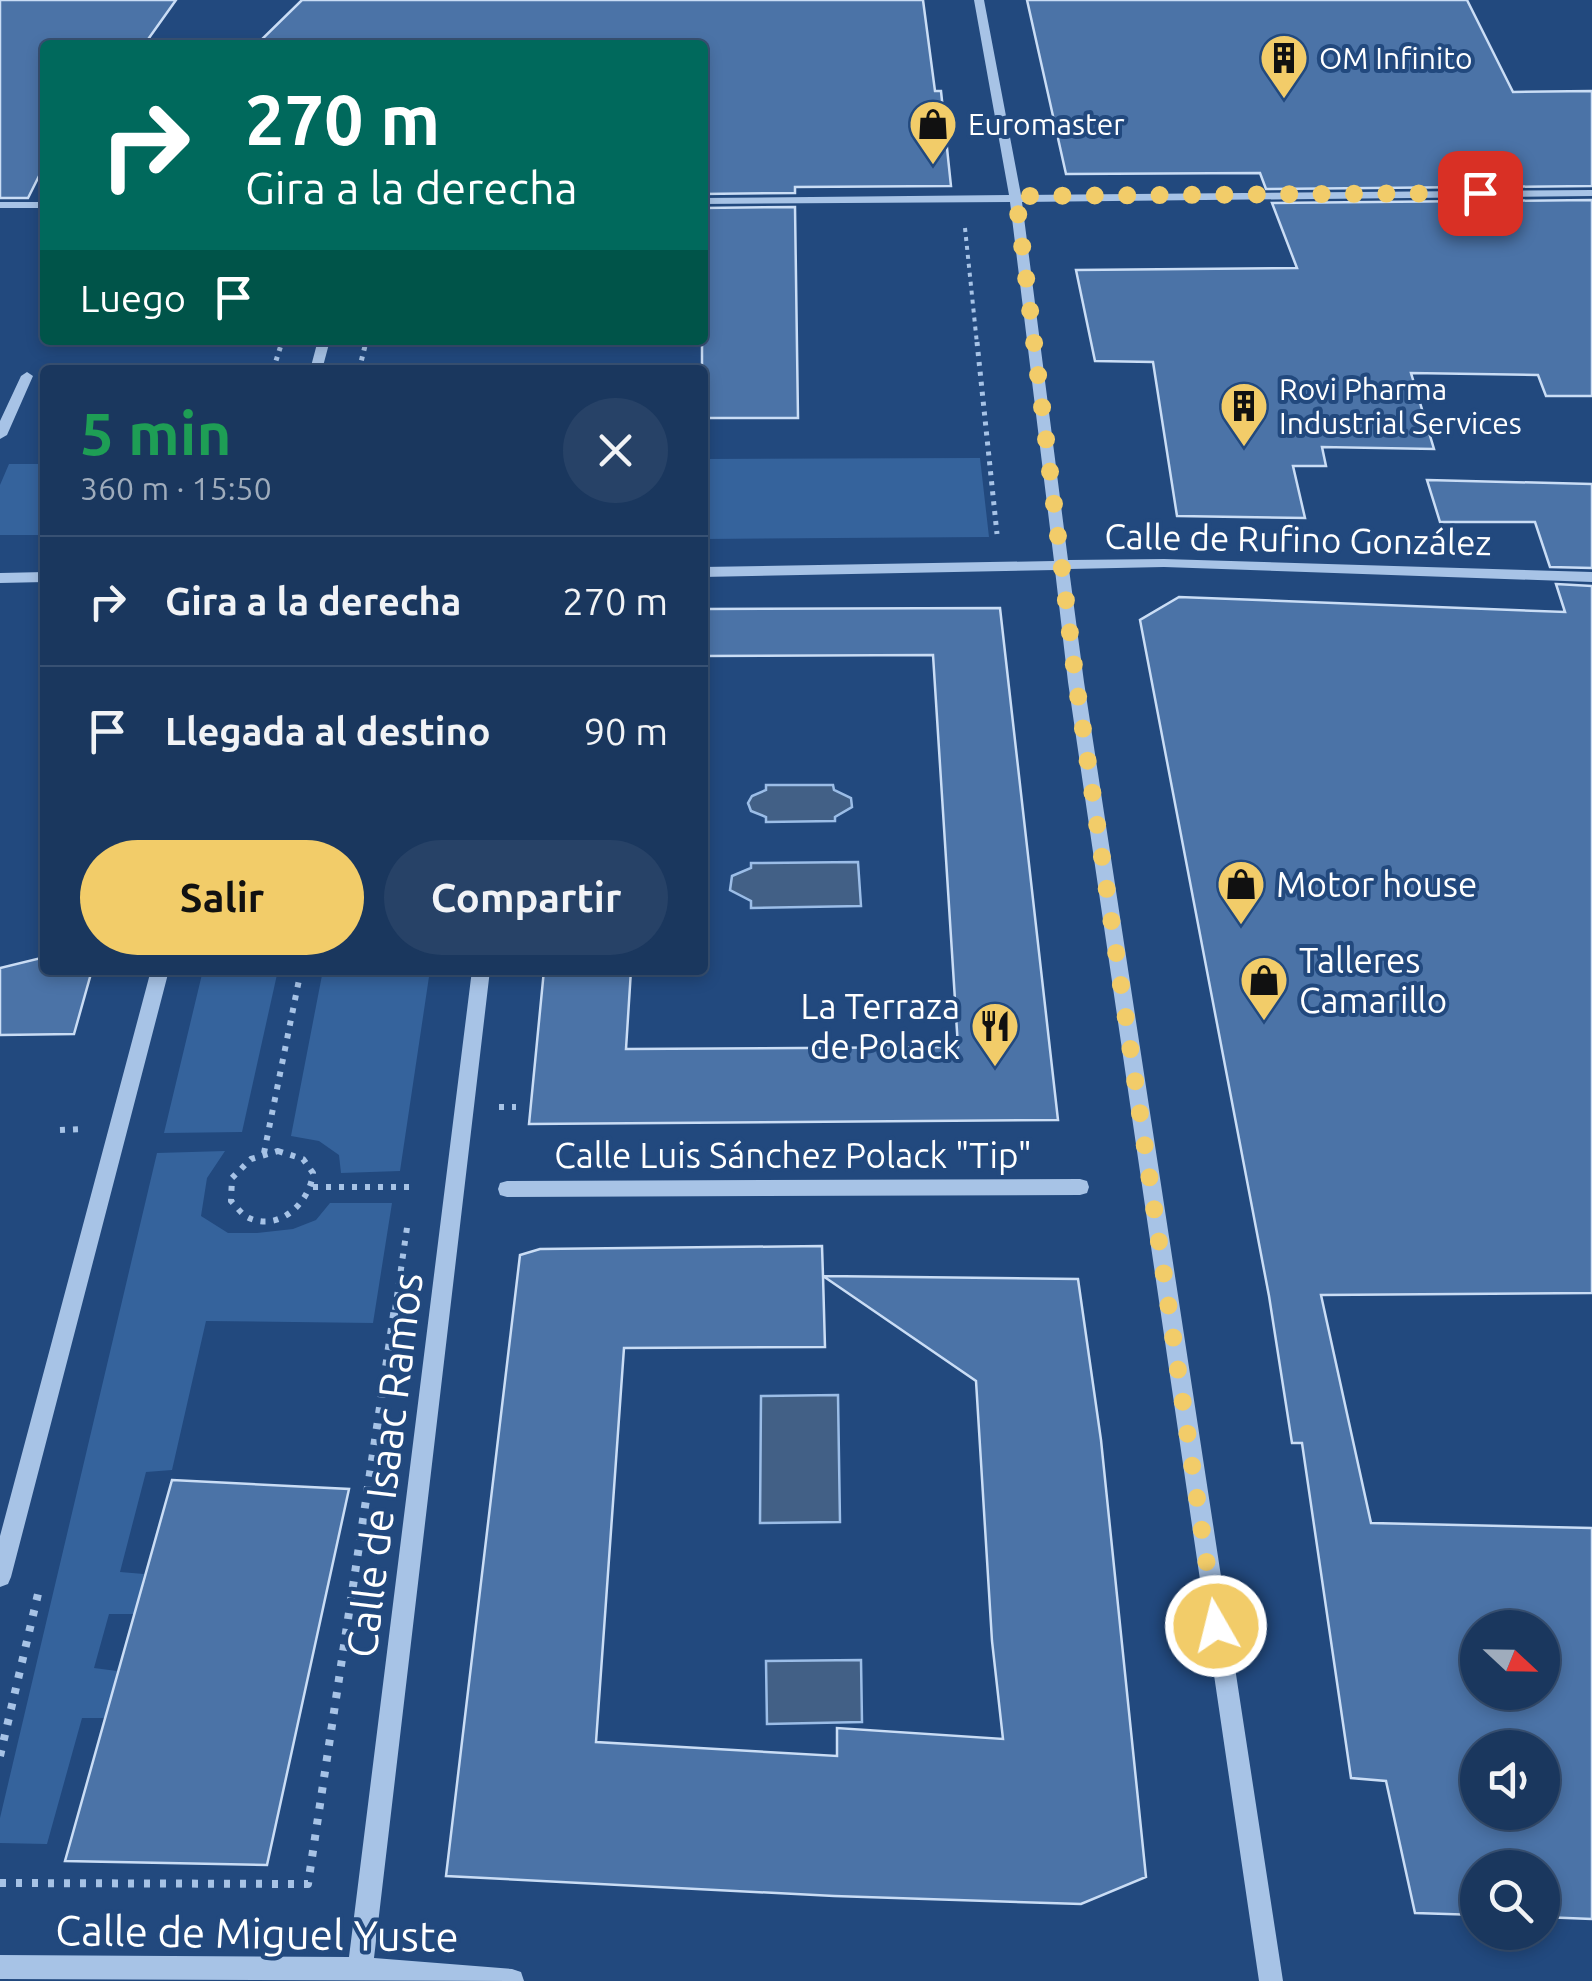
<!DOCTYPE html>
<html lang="es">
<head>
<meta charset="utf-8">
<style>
  body { margin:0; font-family:Ubuntu,sans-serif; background:#274267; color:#f1f3f6; height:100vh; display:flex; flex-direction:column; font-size:38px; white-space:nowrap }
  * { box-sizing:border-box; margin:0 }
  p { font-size:32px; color:#9facbc }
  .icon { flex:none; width:55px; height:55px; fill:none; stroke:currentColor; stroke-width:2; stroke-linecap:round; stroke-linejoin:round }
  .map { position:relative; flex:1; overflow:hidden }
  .details { position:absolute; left:40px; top:365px; width:668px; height:610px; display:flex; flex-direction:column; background:#1a375e; border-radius:10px; box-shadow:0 5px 15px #0003,0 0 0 2px #385173 }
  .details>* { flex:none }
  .banner { position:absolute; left:40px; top:40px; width:668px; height:305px; border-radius:10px; box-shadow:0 5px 15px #0003,0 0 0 2px #385173; background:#00695c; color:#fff; overflow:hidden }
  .needle { width:65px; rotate:112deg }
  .buttons { position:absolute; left:1460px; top:1610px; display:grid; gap:20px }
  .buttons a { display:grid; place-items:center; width:100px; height:100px; border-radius:50%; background:#1a375e; box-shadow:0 5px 15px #0003,0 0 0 2px #385173; font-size:50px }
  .pin { position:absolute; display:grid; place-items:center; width:85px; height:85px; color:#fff; margin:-42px; border-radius:20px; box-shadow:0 5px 15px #0006 }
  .me { position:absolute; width:110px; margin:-55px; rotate:352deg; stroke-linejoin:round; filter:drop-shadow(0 0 8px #0008) }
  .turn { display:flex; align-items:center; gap:35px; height:210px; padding:0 40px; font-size:45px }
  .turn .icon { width:130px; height:130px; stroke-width:2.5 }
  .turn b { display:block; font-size:70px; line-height:85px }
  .then { display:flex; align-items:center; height:95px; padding:0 40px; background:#0003; gap:20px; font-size:38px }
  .round { display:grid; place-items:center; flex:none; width:105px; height:105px; border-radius:52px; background:#274267 }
  .headline { display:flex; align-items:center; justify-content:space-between; height:170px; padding:0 40px }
  h1 { font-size:60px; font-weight:700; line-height:75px; color:#1e9e55 }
  .primary-button { display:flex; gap:20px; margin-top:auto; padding:20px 40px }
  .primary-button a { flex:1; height:115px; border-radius:60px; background:#f2cc69; color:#111; font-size:40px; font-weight:700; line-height:115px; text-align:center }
  .primary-button a+a { background:#274267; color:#f1f3f6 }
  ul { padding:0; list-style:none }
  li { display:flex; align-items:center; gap:30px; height:130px; padding:0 40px; border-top:2px solid #385173 }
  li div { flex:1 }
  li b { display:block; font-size:38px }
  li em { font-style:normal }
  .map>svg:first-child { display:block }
  .green { fill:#35639c }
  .water { fill:#426086; stroke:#9bbde7; stroke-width:2.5 }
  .building { fill:#4b73a7; stroke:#caddf5; stroke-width:2.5; fill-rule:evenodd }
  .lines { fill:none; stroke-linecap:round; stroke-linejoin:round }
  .path-far3 { stroke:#a7c3e6; stroke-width:4; stroke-dasharray:4 5; stroke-linecap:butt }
  .path-far2 { stroke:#a7c3e6; stroke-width:5; stroke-dasharray:4 6; stroke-linecap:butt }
  .path-far1 { stroke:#a7c3e6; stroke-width:6; stroke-dasharray:5 8; stroke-linecap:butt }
  .path { stroke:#a7c3e6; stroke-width:8; stroke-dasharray:6 10; stroke-linecap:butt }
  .minor { fill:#a7c3e6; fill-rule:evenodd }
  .route { stroke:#f2cc69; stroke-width:18; stroke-dasharray:0 32.4 }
  .labels { text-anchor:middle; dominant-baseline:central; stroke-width:8; stroke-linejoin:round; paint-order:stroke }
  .far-poi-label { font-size:30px; fill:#fff; stroke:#22497e; text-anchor:start }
  .street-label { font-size:35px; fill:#fff; stroke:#22497e }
  .poi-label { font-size:35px; fill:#fff; stroke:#22497e; text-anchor:start }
  .near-street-label { font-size:42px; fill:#fff; stroke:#22497e }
</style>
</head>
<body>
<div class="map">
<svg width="1592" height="1981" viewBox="0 0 1592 1981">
  <rect width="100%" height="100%" fill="#22497e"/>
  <path class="green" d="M980 458 989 537 703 539V459Z
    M9 464H45V535H0V485Z
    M203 970H278L242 1132 164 1133Z
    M323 970H430L400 1171 341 1173 339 1155 319 1141 291 1136Z
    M225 1151 207 1178 201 1216 228 1233H257L293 1229 316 1220 330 1203H392L373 1323 206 1321 172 1470 146 1472 120 1572 144 1574 135 1614H109L94 1668 117 1671 106 1718H82L47 1844 0 1843V1818L157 1153Z"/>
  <path class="water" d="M766 785H833L834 790 851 798 852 807 835 817V821L766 822V817L751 811 748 803 752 796 766 790Z
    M858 862 861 906 751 908V901L730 890 732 876 751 868V863Z
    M838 1395 840 1522 760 1523 761 1396Z
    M861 1660 862 1722 767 1724 766 1661Z"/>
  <path class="building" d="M0 0H176L144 45H45V164L28 198H0Z
    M302 0H923L935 91H941L951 186 795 187V193L702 194V45H256Z
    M1027 0H1467L1513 92 1592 91V186L1266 189 1260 173 1066 174Z
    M1592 200V396H1546L1538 375 1411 373 1434 449 1322 447 1326 466H1293L1305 518 1177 516 1153 362 1095 361 1076 270 1297 268 1272 203Z
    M795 207 798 418H702V208Z
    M1427 480 1592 484V568L1550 567 1535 522H1440Z
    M1556 584 1592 586V1293L1321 1295 1371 1523 1592 1528V1919L1542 1917V1868H1478V1915L1415 1913 1386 1781 1351 1778 1302 1443H1292L1269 1296 1140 620 1179 597 1565 612ZM1478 1628H1542V1692H1478ZM1478 1748H1542V1812H1478Z
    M1000 608 1058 1120 529 1124 544 970H631L626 1049 958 1047 933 655 702 656V609Z
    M45 957V970H92L74 1034 0 1035V968Z
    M822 1246 823 1276 1078 1279 1101 1440 1146 1877 1081 1904 834 1896 446 1876 520 1255 540 1249ZM823 1276 976 1381 992 1641 1003 1739 837 1728V1756L596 1742 624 1348 825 1347Z
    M172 1480 349 1489 267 1865 65 1861Z"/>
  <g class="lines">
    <path class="path-far3" d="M965 228 977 344
      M281 344 282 340
      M365 344 366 340"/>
    <path class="path-far2" d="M977 342 997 534
      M273 370 282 342
      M359 370 366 342"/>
    <path class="path-far1" d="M499 1107H516
      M60 1130 82 1129
      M278 1151 303 1159 313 1173C310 1202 280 1232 249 1218 242 1215 236 1206 231 1201L232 1178 251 1159Z
      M264 1153 301 970
      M313 1187H413
      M395 1310 408 1221"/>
    <path class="path" d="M0 1756 38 1594
      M0 1883 308 1884 395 1308"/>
    <path class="minor" d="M974 0H984L1021 195 1592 190V196L1022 202 1068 560 1164 559 1592 572V582L1164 567 1069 569 1084 682 1283 1981H1259L1068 682 1055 570 702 577V567L1054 561 1010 202 702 204V198L1009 195Z
      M0 202H45V208H0Z
      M318 340H330L322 370H310Z
      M27 372 33 376 7 435 0 439V421L21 376Z
      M45 572V582L0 583V573Z
      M151 970H169L11 1577 8 1584 0 1587V1536Z
      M472 970H490L374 1958 512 1969 521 1972 524 1981 0 1979V1955L349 1957Z
      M1080 1179 1087 1181 1089 1187 1087 1193 1080 1195 507 1197 500 1195 498 1189 500 1183 507 1181Z"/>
  </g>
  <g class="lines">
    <path class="route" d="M1216 1626 1076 682 1016 196 1480 193"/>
  </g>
  <defs>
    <g id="building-pin" transform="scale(2.5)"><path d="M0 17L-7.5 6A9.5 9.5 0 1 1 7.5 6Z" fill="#f2cc69" stroke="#22497e"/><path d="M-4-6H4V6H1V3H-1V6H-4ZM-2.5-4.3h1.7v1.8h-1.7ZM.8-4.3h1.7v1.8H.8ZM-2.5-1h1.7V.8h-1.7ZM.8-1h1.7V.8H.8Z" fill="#111"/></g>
    <g id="shop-pin" transform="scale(2.5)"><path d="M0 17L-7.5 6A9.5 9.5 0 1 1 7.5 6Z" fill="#f2cc69" stroke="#22497e"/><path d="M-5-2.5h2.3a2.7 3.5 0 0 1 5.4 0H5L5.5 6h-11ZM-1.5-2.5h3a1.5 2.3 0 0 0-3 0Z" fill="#111"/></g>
    <g id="restaurant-pin" transform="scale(2.5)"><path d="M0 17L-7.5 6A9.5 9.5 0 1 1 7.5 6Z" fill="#f2cc69" stroke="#22497e"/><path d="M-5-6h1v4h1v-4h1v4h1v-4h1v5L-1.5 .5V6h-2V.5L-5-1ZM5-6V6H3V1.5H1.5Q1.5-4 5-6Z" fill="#111"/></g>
  </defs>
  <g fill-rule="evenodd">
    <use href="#building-pin" x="1284" y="58"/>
    <use href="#shop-pin" x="933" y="124"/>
    <use href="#building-pin" x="1244" y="406"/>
    <use href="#shop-pin" x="1241" y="884"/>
    <use href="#shop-pin" x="1264" y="980"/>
    <use href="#restaurant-pin" x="995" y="1026"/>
  </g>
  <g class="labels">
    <g class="far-poi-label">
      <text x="1319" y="58">OM Infinito</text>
      <text x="968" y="124">Euromaster</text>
      <text x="1279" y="389">Rovi Pharma<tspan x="1279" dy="34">Industrial Services</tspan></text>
    </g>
    <g class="street-label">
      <text transform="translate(1298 539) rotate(1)">Calle de Rufino González</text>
      <text x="793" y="1155">Calle Luis Sánchez Polack "Tip"</text>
    </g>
    <g class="poi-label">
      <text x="1276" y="884">Motor house</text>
      <text x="1299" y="960">Talleres<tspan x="1299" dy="40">Camarillo</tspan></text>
      <text x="960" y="1006" text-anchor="end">La Terraza<tspan x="960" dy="40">de Polack</tspan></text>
    </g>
    <g class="near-street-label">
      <text transform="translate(384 1465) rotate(-83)">Calle de Isaac Ramos</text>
      <text transform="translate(257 1933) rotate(1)">Calle de Miguel Yuste</text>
    </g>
  </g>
</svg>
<div class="buttons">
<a><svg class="needle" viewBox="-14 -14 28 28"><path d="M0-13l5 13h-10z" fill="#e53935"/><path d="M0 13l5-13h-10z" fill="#9facbc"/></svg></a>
<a><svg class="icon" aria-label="sound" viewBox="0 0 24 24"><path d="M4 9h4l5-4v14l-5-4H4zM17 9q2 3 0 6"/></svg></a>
<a><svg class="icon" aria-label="search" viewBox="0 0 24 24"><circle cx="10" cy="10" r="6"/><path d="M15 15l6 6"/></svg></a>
</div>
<div class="pin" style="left:1480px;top:193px;background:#d93025"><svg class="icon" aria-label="arrive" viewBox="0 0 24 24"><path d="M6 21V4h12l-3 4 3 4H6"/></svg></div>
<svg class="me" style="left:1216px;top:1626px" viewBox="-20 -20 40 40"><circle r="17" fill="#f2cc69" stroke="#fff" stroke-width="3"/><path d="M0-11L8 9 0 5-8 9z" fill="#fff"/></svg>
<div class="banner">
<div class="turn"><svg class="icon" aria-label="right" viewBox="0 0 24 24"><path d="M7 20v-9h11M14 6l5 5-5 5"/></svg><div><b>270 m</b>Gira a la derecha</div></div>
<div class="then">Luego<svg class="icon" aria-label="arrive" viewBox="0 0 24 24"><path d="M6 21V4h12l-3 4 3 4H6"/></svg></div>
</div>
<section class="details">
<div class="headline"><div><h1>5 min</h1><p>360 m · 15:50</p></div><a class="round"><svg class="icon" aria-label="close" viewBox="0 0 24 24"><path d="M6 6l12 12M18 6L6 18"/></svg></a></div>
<ul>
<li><svg class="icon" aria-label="right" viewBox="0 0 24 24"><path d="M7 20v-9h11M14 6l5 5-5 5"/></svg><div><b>Gira a la derecha</b></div><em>270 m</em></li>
<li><svg class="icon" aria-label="arrive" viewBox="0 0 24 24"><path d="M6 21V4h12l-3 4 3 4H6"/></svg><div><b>Llegada al destino</b></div><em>90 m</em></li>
</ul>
<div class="primary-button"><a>Salir</a><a>Compartir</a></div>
</section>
</div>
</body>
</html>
